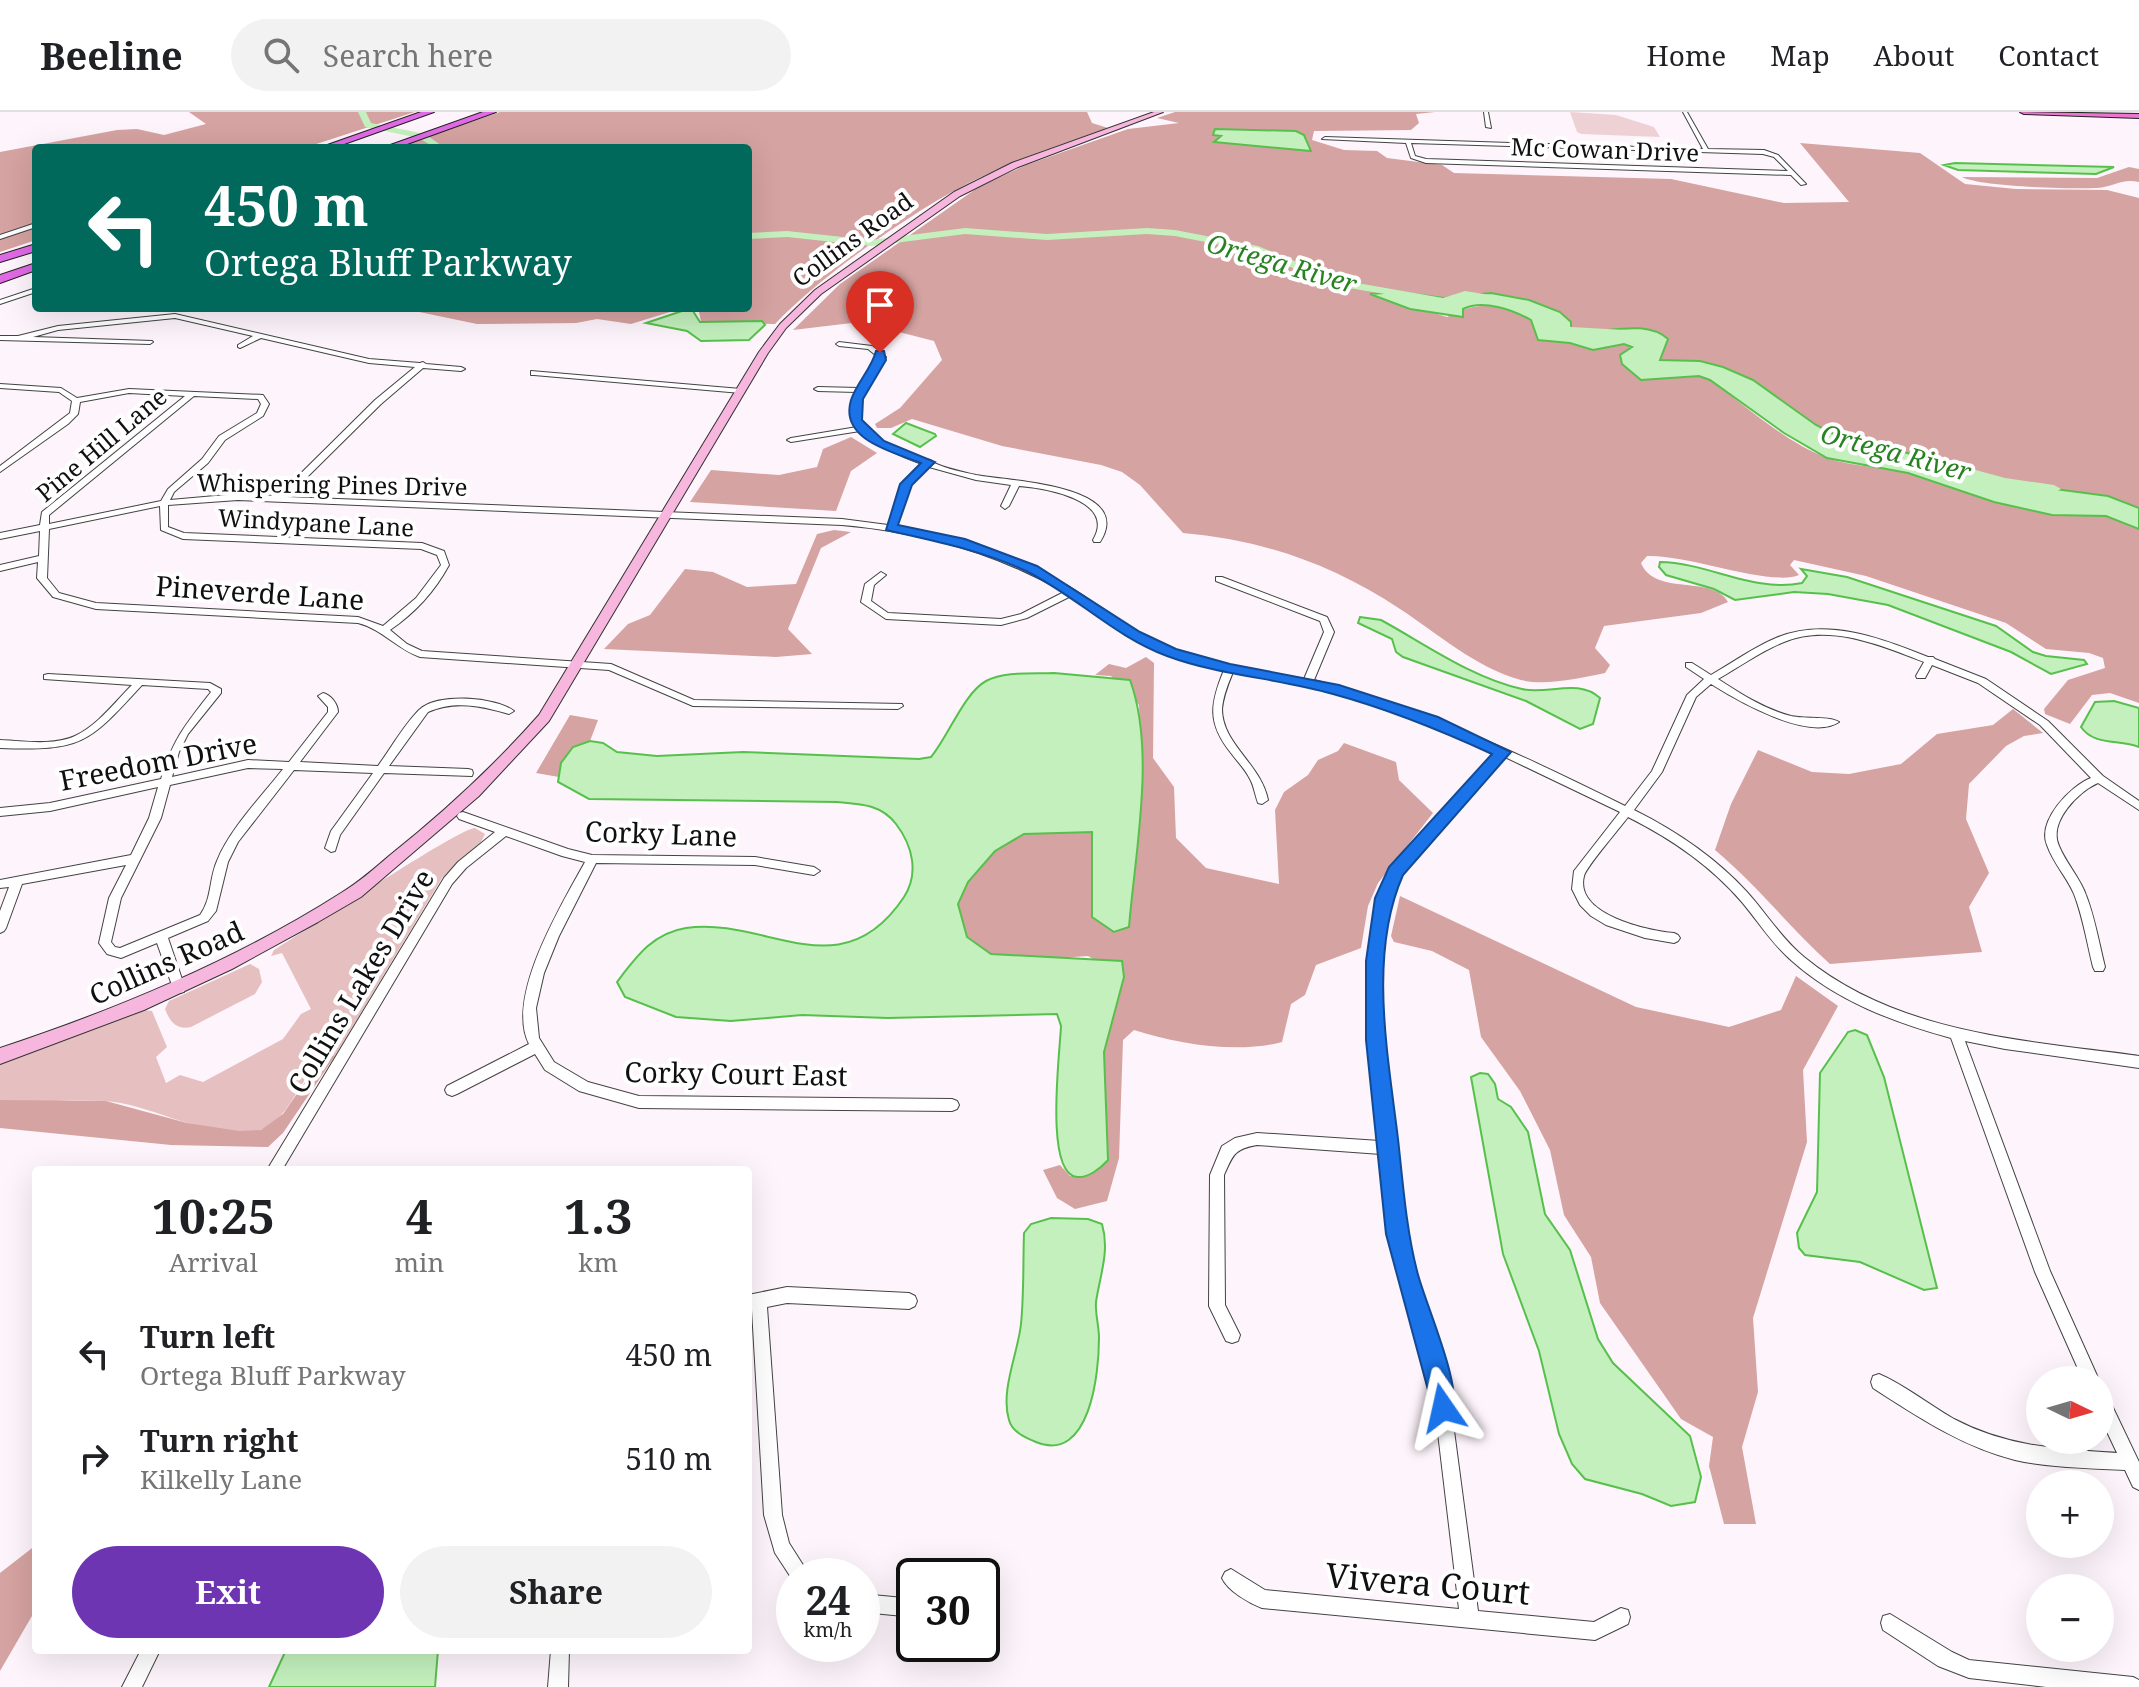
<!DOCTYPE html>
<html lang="en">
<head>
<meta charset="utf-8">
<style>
  body { margin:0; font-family:"Noto Serif",serif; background:#f2f2f2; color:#202124; height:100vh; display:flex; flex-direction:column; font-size:30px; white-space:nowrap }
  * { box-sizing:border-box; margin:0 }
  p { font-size:26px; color:#757577 }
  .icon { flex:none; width:44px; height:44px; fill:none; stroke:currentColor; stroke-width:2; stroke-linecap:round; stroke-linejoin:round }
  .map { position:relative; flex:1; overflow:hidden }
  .drawer { position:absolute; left:32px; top:1054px; width:720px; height:488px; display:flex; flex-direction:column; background:#fff; border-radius:8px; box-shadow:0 8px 32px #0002 }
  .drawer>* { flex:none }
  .banner { position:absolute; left:32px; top:32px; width:720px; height:168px; border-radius:8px; box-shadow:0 8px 32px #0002; background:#00695c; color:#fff; overflow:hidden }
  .needle { width:52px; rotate:95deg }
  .controls { position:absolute; left:2026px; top:1254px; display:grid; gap:16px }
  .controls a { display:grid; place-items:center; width:88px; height:88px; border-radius:50%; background:#fff; box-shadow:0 8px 32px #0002; font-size:40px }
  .speed { position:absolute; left:776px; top:1446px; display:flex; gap:16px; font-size:40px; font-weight:700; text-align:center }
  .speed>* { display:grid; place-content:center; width:104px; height:104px; border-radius:50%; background:#fff; box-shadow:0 8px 32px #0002; line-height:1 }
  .speed small { font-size:20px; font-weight:400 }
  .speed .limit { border:4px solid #111; border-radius:12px; background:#fff; color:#111 }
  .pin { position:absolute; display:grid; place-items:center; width:68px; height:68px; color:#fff; margin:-82px -34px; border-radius:50% 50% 50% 0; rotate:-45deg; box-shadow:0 0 8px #0007 }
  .pin .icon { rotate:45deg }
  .me { position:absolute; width:88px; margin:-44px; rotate:349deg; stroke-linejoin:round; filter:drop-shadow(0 0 6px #0008) }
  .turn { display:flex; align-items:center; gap:28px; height:168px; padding:0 40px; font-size:36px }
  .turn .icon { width:104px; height:104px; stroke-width:2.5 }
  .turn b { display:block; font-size:56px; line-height:68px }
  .eta { display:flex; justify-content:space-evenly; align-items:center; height:136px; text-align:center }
  .eta b { font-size:48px; font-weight:700; line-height:56px }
  .button { display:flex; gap:16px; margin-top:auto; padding:16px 40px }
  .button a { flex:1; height:92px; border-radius:48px; background:#6e35b2; color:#fff; font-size:32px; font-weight:700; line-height:92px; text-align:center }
  .button a+a { background:#f2f2f2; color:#202124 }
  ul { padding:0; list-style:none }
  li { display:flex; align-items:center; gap:24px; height:104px; padding:0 40px }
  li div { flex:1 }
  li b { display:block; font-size:30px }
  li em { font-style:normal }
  header { display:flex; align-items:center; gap:48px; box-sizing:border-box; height:112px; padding:0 40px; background:#fff; border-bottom:2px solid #e0e0e0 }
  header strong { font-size:38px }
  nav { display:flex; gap:44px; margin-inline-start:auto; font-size:28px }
  .search { width:560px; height:72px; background:#f2f2f2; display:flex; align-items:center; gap:20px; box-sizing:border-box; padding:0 28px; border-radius:44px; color:#757577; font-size:30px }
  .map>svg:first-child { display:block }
  .green { fill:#e6c0c0 }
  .forest { fill:#d5a3a1 }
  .pitch { fill:#eed1d5 }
  .water { fill:#c3f0bd; stroke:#57c04c; stroke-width:2 }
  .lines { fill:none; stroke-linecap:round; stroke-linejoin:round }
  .river { fill:#c3f0bd; fill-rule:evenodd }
  .street-casing { stroke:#434343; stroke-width:2 }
  .secondary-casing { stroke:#323232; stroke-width:2 }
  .primary-casing { stroke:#212121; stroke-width:2 }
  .highway-casing { stroke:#212121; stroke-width:2 }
  .street { fill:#fff; fill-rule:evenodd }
  .secondary { fill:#f7b6dd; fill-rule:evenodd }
  .primary { fill:#ea77cd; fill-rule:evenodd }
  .highway { fill:#e06ae5; fill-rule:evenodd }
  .route { fill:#1a73e8; stroke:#114b97; stroke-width:2 }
  .labels { text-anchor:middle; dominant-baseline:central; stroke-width:8; stroke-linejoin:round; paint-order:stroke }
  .far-street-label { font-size:24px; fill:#101010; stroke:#fff }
  .far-water-label { font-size:26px; font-style:italic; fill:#288222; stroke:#fff }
  .street-label { font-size:28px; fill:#101010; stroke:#fff }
  .near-street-label { font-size:34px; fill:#101010; stroke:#fff }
</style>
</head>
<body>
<header>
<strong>Beeline</strong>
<div class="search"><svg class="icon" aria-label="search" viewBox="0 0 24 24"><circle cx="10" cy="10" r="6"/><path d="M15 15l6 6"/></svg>Search here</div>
<nav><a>Home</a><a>Map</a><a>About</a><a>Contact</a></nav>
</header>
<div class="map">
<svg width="2139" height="1575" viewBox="0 0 2139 1575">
  <rect width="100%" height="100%" fill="#fef4fb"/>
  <path class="green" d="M475 716 485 722 481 730 442 766 335 944C306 942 293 1010 260 1018 207 1030 155 992 104 989 69 987 35 991 0 988V951L144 898 152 899 167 935 156 945 166 971 180 963 203 970 283 927 301 902 311 897 282 841 271 844 274 838C302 821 459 716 475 716Z
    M250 852 259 857 262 870 255 882 191 915C176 918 170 910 165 897L169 889Z"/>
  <path class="forest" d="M189 0H415L304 36 296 32 248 36H36V128L0 140V40L117 18 137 17 164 23 206 12Z
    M500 0H1087L1092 11 1108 16C1066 31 1023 45 983 64 922 92 820 164 775 212L711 211 701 209 698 196H748V36H396Z
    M1175 0H1435L1416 2 1419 11 1411 18 1314 19 1312 28 1344 38 1377 39 1387 46 1442 53 1454 61 1671 67 1784 91 1849 90 1800 31 1920 41 1965 72 2016 77 2107 78 2139 86V396L2108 384 1993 369 1898 338 1847 329 1816 313 1753 268 1723 255 1700 249 1660 248 1661 237 1571 219 1529 188 1491 181 1444 186 1398 180 1372 182 1447 205C1479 188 1500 191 1531 208L1538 228 1570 231 1593 238 1624 232 1633 235 1629 239 1641 268 1699 264 1710 268C1746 294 1785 330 1827 346 1853 355 1883 354 1910 362 1951 374 1990 389 2033 399 2066 406 2109 395 2139 417V591L2110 581 2092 583 2070 612 2045 602 2044 597 2068 568 2105 556 2103 546 2089 541 2046 537 2006 511 1866 464 1794 448 1790 453 1799 463C1771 475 1687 442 1647 444L1641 451C1655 485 1713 462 1728 490L1701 501 1604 514 1595 536 1610 553 1605 561C1581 566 1545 574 1521 568 1476 556 1437 521 1400 497 1332 452 1263 428 1183 421L1140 373 1122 360 1101 353 1002 334 912 307 891 316H877L875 312 900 296 942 248 934 229 860 210 793 218 840 172 980 74 1026 53 1128 17 1179 11 1157 6Z
    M2129 55 2139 57V70C2122 66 2113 75 2097 76 2072 77 1981 75 1962 65L2097 66Z
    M400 196H683L631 212 597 207 576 211 477 212Z
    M851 325 877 341 851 359 836 399 690 390 711 358 779 363 817 355 823 337Z
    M834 418 851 420 821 436 788 517 812 542 776 545 604 537 628 512 650 503 685 457 713 460 747 475 796 472 817 422Z
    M1146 545 1154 551 1153 646 1174 675 1176 726 1206 756 1279 772 1275 698 1284 680 1308 663 1318 648 1338 639 1344 631 1396 650 1399 668 1433 701 1378 771 1368 794 1361 836 1316 853 1305 883 1291 892 1282 930C1237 942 1178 932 1134 918L1123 928 1119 1046 1107 1089 1075 1097 1057 1086 1043 1058 1060 1053 1070 1064 1107 1048 1104 940 1124 865 1088 844 1044 847 991 842 967 825 958 792 968 770 995 739 1024 722 1093 720 1092 805 1129 815 1141 667 1139 593 1111 564 1095 563 1109 552 1126 556Z
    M2013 597 2043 621 2024 624 2006 634 1969 672 1966 707 1989 761 1969 795 1982 840 1830 852C1790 816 1757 773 1715 738L1731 692 1758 638 1812 660 1849 662 1901 652 1937 622 1993 613Z
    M570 603 598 608 590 629C571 636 562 645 559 665L536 661Z
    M1400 784 1636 895 1729 915 1781 898 1796 864 1838 894 1803 958 1807 1030 1753 1206 1758 1280 1742 1335 1756 1412H1724L1709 1354 1713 1325 1681 1307 1600 1191 1591 1145 1564 1103 1550 1038 1520 979 1481 925 1469 858 1432 839 1394 830 1391 824Z
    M328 943 335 944 283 1021 268 1035 171 1033 0 1016V988L106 989 187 1011 239 1019 261 1018 283 1002 319 950Z
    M36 1433V1497L0 1559V1461Z"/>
  <path class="pitch" d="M1570 0 1616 3 1654 15 1660 25 1581 22 1577 20Z"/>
  <path class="water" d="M1215 17 1296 19 1304 23 1311 39 1214 30 1221 24 1213 23Z
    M1955 51 2114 55 2096 62 1958 58 1944 53Z
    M1398 180 1444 186 1491 181 1529 188 1560 200 1571 210V219C1601 224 1643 205 1668 227L1660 248 1700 249 1723 255 1753 268 1816 313 1847 329 1898 338 1993 369 2108 384 2139 396V417L2106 404 2052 403 1994 390 1908 361 1827 346 1784 321 1710 268 1699 264 1641 268 1622 252 1620 243 1632 235 1624 232 1593 238 1570 231 1538 228 1531 208C1513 198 1483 187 1463 197V205L1410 197 1370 182Z
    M691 196 700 210 762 209 765 213 749 228 701 229 687 219 646 211Z
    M906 311 935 322 936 324 920 335 893 322Z
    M1660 450C1709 451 1754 481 1802 471L1807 464 1801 457 1847 465 1996 514 2033 540 2046 544 2084 548 2087 552 2051 562 2011 540 1888 493 1828 482 1794 480 1735 488 1714 477 1666 463 1659 455Z
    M1360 505 1381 508C1425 532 1472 566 1522 577 1548 583 1578 566 1600 586L1593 612 1580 617 1526 589 1403 545 1396 540 1392 527 1358 511Z
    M1054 561 1130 568C1156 639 1135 740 1129 815L1114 820 1092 805V720L1024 722 995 739 968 770 958 792 967 825 991 842 1122 849 1124 865 1104 940 1108 1048C1100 1057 1088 1066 1077 1065 1044 1062 1060 940 1061 914L1057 902 888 906 802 903 731 909 676 905 625 885 617 870C636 845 653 821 686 816 765 804 841 880 904 785 919 762 913 734 896 712 881 692 860 692 837 690L589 687 558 670 561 651 573 635 590 629 603 631 617 640 657 644 743 640 919 647 931 645C948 625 964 581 986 569 1005 559 1033 562 1054 561Z
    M2114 589 2139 596V635C2119 627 2094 634 2081 615L2095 590Z
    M1855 918 1867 923 1884 965 1937 1176 1924 1178 1860 1150 1805 1143 1799 1136 1797 1121 1817 1080 1820 961 1848 920Z
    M1480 961 1488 962 1495 972 1498 987 1511 995 1528 1020 1545 1102 1570 1138 1598 1227 1613 1251 1690 1324 1701 1365 1695 1390 1671 1394 1642 1382 1585 1367 1572 1352 1559 1322 1539 1239 1503 1142 1471 965Z
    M1051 1106 1088 1107 1102 1112C1110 1139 1100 1163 1096 1190 1095 1201 1099 1214 1099 1226 1099 1261 1090 1352 1036 1330 1026 1326 1012 1320 1009 1308 1000 1279 1018 1241 1021 1212 1024 1182 1023 1151 1024 1121L1031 1112Z
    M286 1538H438L435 1575H269Z"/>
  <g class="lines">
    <path class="river" d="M358 0H366L371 11 425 22 445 36H435L419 26 365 15Z
      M965 116 1047 122 1147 116 1175 118 1258 134 1340 168 1443 186 1465 179 1503 185 1498 188 1466 185 1444 192 1337 174 1251 139 1175 124 1147 122 1047 128 965 122 871 134 787 125 748 127V121L787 119 871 128Z
      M1548 205 1571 215 1625 218 1631 221 1625 224 1569 221 1544 210V206Z
      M1914 341 2005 366 2054 373 2061 377 2054 381 2004 374 1909 348 1907 345Z"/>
    <g class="street-casing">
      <path id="street" d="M1484 0H1488L1491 16 1486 15Z
        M1683 0H1687L1708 37 1764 38 1778 43 1806 72 1801 73 1791 63 1426 51 1411 46 1406 31 1322 27 1325 25 1703 37ZM1411 31 1763 42 1774 45 1788 59 1426 47 1415 44Z
        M36 111V115L0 127V123Z
        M36 176V180L0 192V188Z
        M175 202 369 247 420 251 423 250 426 252 461 255 465 257 461 259 423 256 381 292 287 385 842 407 888 413 902 372 922 352C899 344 879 335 860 319L791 330 787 328 791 326 857 315C850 302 850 294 857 280L818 279 814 277 818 275 859 276 878 245 868 237 839 234 836 232 839 230 872 234 886 245C878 262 853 286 859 305 864 323 906 344 924 348 926 348 928 347 930 348 932 348 933 350 934 351 947 357 963 360 976 363 1005 369 1137 372 1100 430H1094L1093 428C1117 388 1045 376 1019 374L1009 394 1005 397 1001 394 1011 373 976 368 929 355 910 373 896 414C956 423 1015 444 1068 474 1100 493 1128 517 1162 533 1207 554 1257 557 1304 567L1324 520 1320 509 1216 469V465H1222L1327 505 1334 520 1314 568C1422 596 1525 644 1625 694L1652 659 1687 583 1704 567 1686 555V551H1692L1711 563C1732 551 1754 535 1776 526 1826 505 1881 526 1928 545H1933L1935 547 1986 567 2048 609 2103 664 2139 689V698L2098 671C2078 680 2048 710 2059 734 2066 751 2080 766 2086 783 2095 806 2099 831 2105 855L2103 859H2095L2093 855C2087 831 2083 805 2074 782 2067 765 2053 751 2047 733 2037 709 2070 674 2091 666L2040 613 1978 571 1932 553 1925 566H1917L1916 564 1924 550C1881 533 1829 511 1784 530 1761 539 1739 555 1718 567 1741 582 1764 597 1791 604 1804 607 1831 604 1839 610 1809 630 1738 589 1711 572L1696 585 1662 660 1634 698C1676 719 1715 745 1747 780 1766 801 1781 826 1804 845 1898 922 2023 928 2139 944V956L2005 937 1965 929 2050 1159 2099 1268H2083L2035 1160 1951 926C1893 910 1837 889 1792 849 1772 832 1758 809 1741 789 1710 753 1670 726 1628 705 1620 716 1586 755 1584 764 1574 803 1649 819 1674 821L1678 823 1680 826 1678 829 1674 831 1645 826 1606 813 1591 804 1580 793 1572 777 1574 759 1620 700 1505 645 1400 761 1390 786 1381 849 1383 928 1405 1122 1414 1162 1442 1248 1451 1296 1478 1499 1594 1510 1621 1496 1628 1498 1630 1505 1628 1512 1595 1528 1262 1496C1249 1491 1228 1479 1222 1466L1225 1460 1231 1457 1265 1478 1459 1497 1435 1296 1426 1248 1398 1162 1389 1122 1381 1042 1257 1033C1234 1037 1233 1043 1224 1063L1225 1193 1240 1223 1238 1229 1232 1231 1226 1229 1209 1194 1210 1063 1222 1034 1235 1026 1257 1021 1380 1029 1369 928V849L1378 786 1391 756 1496 641 1413 607 1332 579 1233 560C1228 572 1223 584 1222 597 1222 632 1261 652 1268 688L1262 692 1258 691C1255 683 1254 674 1250 667 1245 657 1237 649 1231 641 1207 611 1210 592 1224 558 1199 553 1174 546 1151 535 1122 521 1097 501 1071 484L1027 506 1001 513 886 507 861 490 865 472 881 460 886 463 874 473 871 489 888 501 1001 507 1021 502 1064 480C995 440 922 420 842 413L238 388 168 393V415L184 421 422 431 444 439 449 453C435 479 415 501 390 518L407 532 422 539 611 552 694 588 902 592 903 594 898 597 693 594 609 558 420 545C397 537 382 517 358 511L96 497 53 485 37 466 38 450 0 459V453L39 444 40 419 0 427V421L40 413 42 400 185 284 129 281 80 290 78 302 68 312 0 360V354L70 301 72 289 59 280 0 276V272L61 276 77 286 129 277 263 283 269 292 263 304 225 328 208 351 174 380 170 388 238 382 278 384 375 288 415 255 369 251 261 226 240 236 238 235V233L253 224 175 206 58 218 33 225 152 229 153 230 150 232 0 228V224H18L58 214ZM194 284 258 287 261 292 257 301 219 324 202 347 168 377 161 389 49 412V403ZM160 394 161 418 183 427 421 437 437 443 441 453 416 486 383 514 358 505 96 491 59 481 47 466 49 417Z
        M531 259 741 277 745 279 741 281 534 263H531Z
        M48 562 210 571 221 577V581L188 622 179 640 172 665 248 648 289 650 328 600V595L318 584 323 581C331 583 338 592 338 600L300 650 378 654C391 636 404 613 419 598 437 580 496 585 514 599L509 602C482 594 455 588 428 600L389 654 468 657 472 658 473 661 472 664 384 661 340 723 335 739 331 740 325 736 331 719 373 661 294 658 238 730 228 750 216 799 208 809 168 826 185 876 184 880 179 881 174 880 173 876 157 831 121 846 107 842 99 831 109 786 126 753 22 772 6 816 4 819 0 821V799L9 775 0 776V768L131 743 149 706 158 675 50 699 0 704V696L50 691 161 667C173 627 186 612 211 580L208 577 142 573C88 632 82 639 0 636V628C24 629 53 634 75 624 98 613 115 590 132 573L44 567V563ZM248 656 283 657C262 684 229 718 217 749 209 767 212 787 200 803L120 836 115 835 111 830 121 786 161 706 170 673Z
        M463 700 568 737 592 743 755 745 814 755 820 759 814 763 755 753 596 751 559 824 544 861 536 896 539 926 554 950 588 970 639 984 952 987 957 989 959 993 957 997 952 999 639 996 579 979 545 958 535 942 457 982 452 984 447 982 445 978 447 974 529 932C505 885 562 792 585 750L562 744 506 724 466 756 452 772 282 1058H267L444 766 458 750 495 720 459 707 457 704 459 701Z
        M787 1175 909 1181 915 1184 917 1189 915 1194 909 1197 787 1191 767 1195 782 1403 789 1431 810 1464H794V1470L775 1441 764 1403 752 1198 748 1199V1183Z
        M1879 1262C1905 1273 1929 1293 1954 1307 2007 1335 2058 1337 2117 1341L2100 1305V1279L2106 1281 2139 1350V1378L2133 1375 2125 1358C2089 1356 2051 1356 2015 1348 1963 1335 1918 1305 1873 1276L1871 1270 1873 1264Z
        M862 1482 914 1487V1505L862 1500Z
        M982 1494 993 1497 995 1504 993 1511 986 1513 982 1512Z
        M1890 1502 1952 1540 1969 1548 2133 1565 2139 1568V1575H2046L1969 1566 1938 1554 1883 1518 1881 1511 1883 1504Z
        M141 1538H160L142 1575H122Z
        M551 1538H569L568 1575H548Z"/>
    </g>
    <g class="secondary-casing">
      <path id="secondary" d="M1154 0H1163L1018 55 960 84 821 182 786 216 768 241 549 609 479 684 361 785 318 810 232 857 144 898 0 952V936C118 897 236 848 341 781 358 771 374 757 389 744 443 701 493 655 539 603L759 240 780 212 815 178 954 80 1012 51Z"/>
    </g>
    <g class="primary-casing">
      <path id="primary" d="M2020 0 2139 2V6L2024 2Z"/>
    </g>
    <g class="highway-casing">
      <path id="highway" d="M421 0H434L333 36H319Z
        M483 0H496L396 36H382Z
        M36 132V139L0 150V143Z
        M36 151V158L0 171V163Z"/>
    </g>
    <use href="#street" class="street"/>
    <use href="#secondary" class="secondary"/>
    <use href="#primary" class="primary"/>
    <use href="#highway" class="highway"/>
  </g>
  <path class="route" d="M876 239H884L886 248 863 287 862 308 884 329 935 350 912 373 898 413 965 427 1037 454 1140 520 1176 537 1230 552 1339 573 1438 605 1511 640 1403 763C1368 842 1388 943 1398 1027 1403 1071 1406 1116 1417 1159 1425 1192 1464 1276 1452 1304L1443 1308 1435 1304 1386 1122 1366 928V849L1375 786 1389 755 1492 642C1440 618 1388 597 1333 582 1278 566 1221 564 1167 544 1115 525 1075 483 1026 459 981 438 934 429 886 418L900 372 921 351C893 340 839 328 851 288 857 270 872 256 876 239Z"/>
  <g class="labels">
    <g class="far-street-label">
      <text transform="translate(1605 37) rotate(2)">Mc Cowan Drive</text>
      <text transform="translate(852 127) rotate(-36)">Collins Road</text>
      <text transform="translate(101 332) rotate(-40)">Pine Hill Lane</text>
      <text transform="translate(332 372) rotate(1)">Whispering Pines Drive</text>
      <text transform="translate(316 410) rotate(3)">Windypane Lane</text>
    </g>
    <g class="far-water-label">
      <text transform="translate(1282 151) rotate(16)">Ortega River</text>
      <text transform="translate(1896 340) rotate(15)">Ortega River</text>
    </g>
    <g class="street-label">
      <text transform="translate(260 480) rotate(4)">Pineverde Lane</text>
      <text transform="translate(158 649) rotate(-11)">Freedom Drive</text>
      <text transform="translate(661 721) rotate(2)">Corky Lane</text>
      <text transform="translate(166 850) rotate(-24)">Collins Road</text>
      <text transform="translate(360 869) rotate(-59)">Collins Lakes Drive</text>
      <text transform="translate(736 961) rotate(1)">Corky Court East</text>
    </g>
    <g class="near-street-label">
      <text transform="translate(1428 1471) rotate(5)">Vivera Court</text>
    </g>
  </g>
</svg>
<div class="controls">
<a><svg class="needle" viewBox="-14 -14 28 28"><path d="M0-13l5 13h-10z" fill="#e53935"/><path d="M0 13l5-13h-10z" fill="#757577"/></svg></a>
<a>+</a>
<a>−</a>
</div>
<div class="speed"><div>24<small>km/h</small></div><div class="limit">30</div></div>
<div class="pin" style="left:880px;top:241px;background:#d93025"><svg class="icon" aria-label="arrive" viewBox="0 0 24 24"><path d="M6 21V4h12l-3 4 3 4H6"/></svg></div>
<svg class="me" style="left:1443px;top:1296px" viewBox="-20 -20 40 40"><path d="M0-17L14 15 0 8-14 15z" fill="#1a73e8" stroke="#fff" stroke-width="4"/></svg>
<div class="banner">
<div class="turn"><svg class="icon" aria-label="left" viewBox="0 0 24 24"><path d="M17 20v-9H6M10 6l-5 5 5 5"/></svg><div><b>450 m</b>Ortega Bluff Parkway</div></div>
</div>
<section class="drawer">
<div class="eta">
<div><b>10:25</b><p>Arrival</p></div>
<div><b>4</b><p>min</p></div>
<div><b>1.3</b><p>km</p></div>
</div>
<ul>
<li><svg class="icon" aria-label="left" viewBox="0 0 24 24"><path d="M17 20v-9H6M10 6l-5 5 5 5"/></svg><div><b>Turn left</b><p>Ortega Bluff Parkway</p></div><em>450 m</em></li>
<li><svg class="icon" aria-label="right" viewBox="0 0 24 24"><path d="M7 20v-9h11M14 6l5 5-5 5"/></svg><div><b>Turn right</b><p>Kilkelly Lane</p></div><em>510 m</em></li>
</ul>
<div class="button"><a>Exit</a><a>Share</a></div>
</section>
</div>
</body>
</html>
